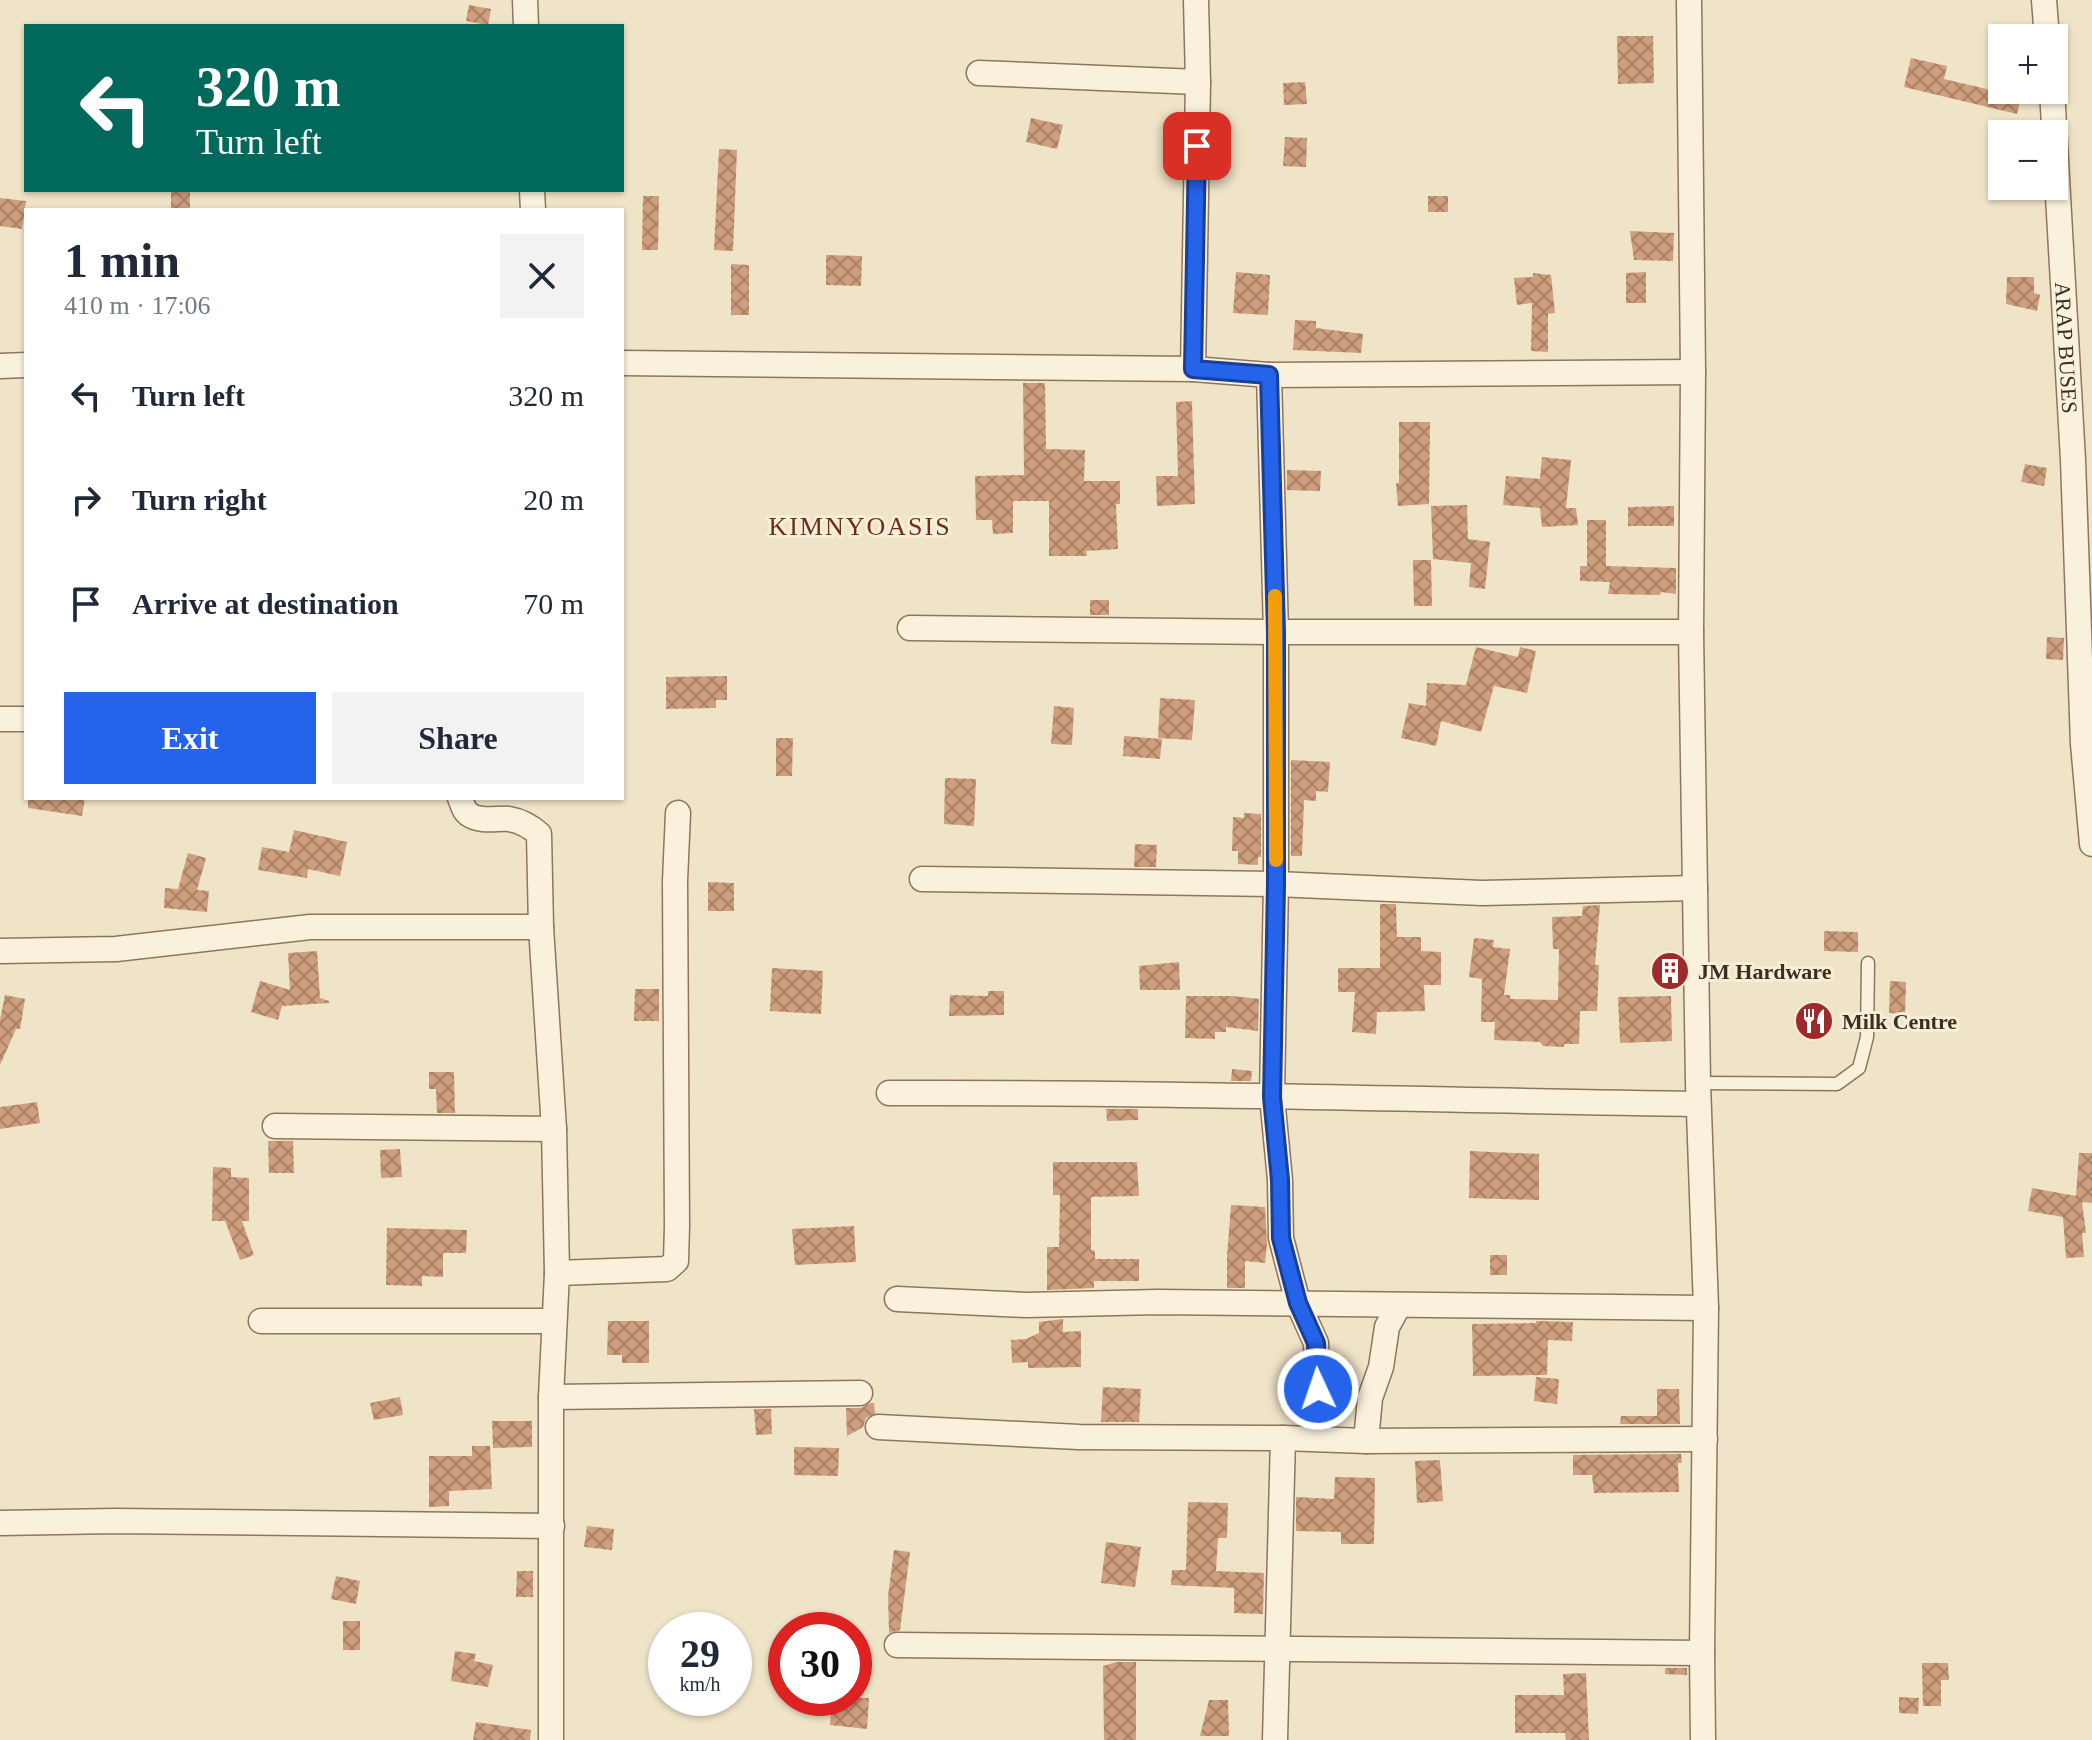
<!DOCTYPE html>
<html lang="en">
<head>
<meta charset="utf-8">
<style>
  body { margin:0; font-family:Georgia,serif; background:#f2f2f3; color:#1f2937; height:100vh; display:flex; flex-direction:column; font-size:30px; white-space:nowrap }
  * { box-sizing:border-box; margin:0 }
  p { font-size:26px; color:#747a83 }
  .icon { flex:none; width:44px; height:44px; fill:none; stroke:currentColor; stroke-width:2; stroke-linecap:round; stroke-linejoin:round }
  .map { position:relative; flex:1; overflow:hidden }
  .drawer { position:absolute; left:24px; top:208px; width:600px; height:592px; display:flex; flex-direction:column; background:#fff; border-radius:0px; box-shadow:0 2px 6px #0004 }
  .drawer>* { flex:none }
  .hud { position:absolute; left:24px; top:24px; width:600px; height:168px; border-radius:0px; box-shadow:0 2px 6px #0004; background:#00695c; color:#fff; overflow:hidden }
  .fabs { position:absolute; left:1988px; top:24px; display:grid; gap:16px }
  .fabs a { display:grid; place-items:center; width:80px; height:80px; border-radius:0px; background:#fff; box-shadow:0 2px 6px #0004; font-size:40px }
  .speed { position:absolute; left:648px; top:1612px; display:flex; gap:16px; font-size:40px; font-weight:700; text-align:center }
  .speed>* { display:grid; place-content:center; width:104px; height:104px; border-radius:50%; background:#fff; box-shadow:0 2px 6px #0004; line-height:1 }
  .speed small { font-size:20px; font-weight:400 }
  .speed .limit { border:12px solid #d22; background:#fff; color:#111 }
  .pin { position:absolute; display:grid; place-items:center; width:68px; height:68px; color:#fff; margin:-34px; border-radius:16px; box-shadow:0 4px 12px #0006 }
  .me { position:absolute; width:88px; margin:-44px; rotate:357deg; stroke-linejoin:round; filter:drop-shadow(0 0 6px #0008) }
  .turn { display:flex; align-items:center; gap:28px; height:168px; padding:0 40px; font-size:36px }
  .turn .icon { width:104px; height:104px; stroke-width:2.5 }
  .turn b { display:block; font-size:56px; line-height:68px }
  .round { display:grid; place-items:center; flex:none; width:84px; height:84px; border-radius:0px; background:#f2f2f3 }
  .head { display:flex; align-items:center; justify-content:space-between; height:136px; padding:0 40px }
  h1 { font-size:48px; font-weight:600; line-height:60px }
  .cta { display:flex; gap:16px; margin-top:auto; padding:16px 40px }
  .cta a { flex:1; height:92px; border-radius:0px; background:#2563eb; color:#fff; font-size:32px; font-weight:600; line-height:92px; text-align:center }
  .cta a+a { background:#f2f2f3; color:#1f2937 }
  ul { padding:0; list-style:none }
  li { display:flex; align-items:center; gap:24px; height:104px; padding:0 40px }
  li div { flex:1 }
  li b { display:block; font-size:30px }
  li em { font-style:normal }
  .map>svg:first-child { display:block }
  .building { fill:url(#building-cross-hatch) }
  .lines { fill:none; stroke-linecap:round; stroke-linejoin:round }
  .service-casing { stroke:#8d765c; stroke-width:15 }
  .minor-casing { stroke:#8d765c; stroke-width:27 }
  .service { stroke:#faf1dc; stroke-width:12 }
  .minor { stroke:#faf1dc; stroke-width:24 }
  .route-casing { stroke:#184099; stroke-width:20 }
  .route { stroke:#2563eb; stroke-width:14 }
  .slow { stroke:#f59e0b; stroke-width:14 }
  .labels { text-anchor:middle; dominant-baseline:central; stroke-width:6; stroke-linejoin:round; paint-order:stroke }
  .street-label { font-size:22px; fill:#3d2e20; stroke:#f7eed8 }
  .poi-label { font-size:22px; font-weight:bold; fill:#3d2e20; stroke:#f7eed8; text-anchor:start }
  .quarter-label { font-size:26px; letter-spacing:2px; fill:#6b2e1e; stroke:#f7eed8 }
</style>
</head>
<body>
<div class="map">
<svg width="2092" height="1740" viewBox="0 0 2092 1740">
  <defs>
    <pattern id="building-cross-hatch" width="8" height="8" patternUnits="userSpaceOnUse" patternTransform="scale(2)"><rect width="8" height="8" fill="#cf9f7d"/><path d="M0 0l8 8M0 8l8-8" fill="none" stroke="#a98266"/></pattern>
  </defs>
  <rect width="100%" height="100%" fill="#f0e4c8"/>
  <path class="building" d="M469 5 491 9 488 25 466 21Z
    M1617 36H1653L1654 83 1618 84Z
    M1911 58 1947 66 1944 79 2021 97 2017 114 1904 87Z
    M1305 82 1307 104 1284 105 1283 83Z
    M1031 118 1063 125 1057 149 1026 142Z
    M1285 137 1307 138 1306 167 1283 166Z
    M719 149 737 150 733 251 714 250Z
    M171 190H190V209H171Z
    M643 196H659L658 250H642Z
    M1428 196H1448V212H1428Z
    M0 198 26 201 22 229 0 226Z
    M1630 231 1674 233 1673 261 1634 260Z
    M826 255 862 256 861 286 826 285Z
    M731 264 749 265V315H731Z
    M1236 272 1270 275 1268 315 1233 313Z
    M1646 272V303H1626V273Z
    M1533 273 1551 275 1555 313 1548 314V352L1531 351 1532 303 1517 305 1514 278 1533 277Z
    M2007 277H2034V293L2040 295 2037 311 2006 304Z
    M1295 320 1316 321V328L1363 334 1361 353 1293 350Z
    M1023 383H1045L1046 449 1085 450 1084 481H1120V504H1116L1118 549 1086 551 1087 556H1049V501H1013V533L993 534 992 520H976L975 476 1024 475Z
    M1192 401 1195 504 1157 506 1156 476H1178L1176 402Z
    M1399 422H1430L1429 504 1398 506 1396 483H1399Z
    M1542 457 1571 460 1566 508H1576L1578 525 1542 527 1540 508 1503 505 1506 476 1540 479Z
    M2025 464 2047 468 2044 486 2021 482Z
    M1287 470 1321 471 1320 491 1287 490Z
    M1467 505 1468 539 1490 542 1485 589 1469 587 1471 563 1433 559 1431 506Z
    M1674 506V526H1628V507Z
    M1587 520H1606V566L1676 568V594L1661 592 1660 595 1608 594 1610 582 1580 581V566H1587Z
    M1413 560H1431L1432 606H1414Z
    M1090 600H1109V615H1090Z
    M2047 637 2064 638 2063 660 2046 659Z
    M1476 647 1518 657 1520 647 1536 651 1527 693 1494 686 1481 732 1441 721 1436 746 1401 738 1409 703 1426 706 1427 683 1466 685Z
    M727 676V700H716V708L666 709V677Z
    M1160 698 1195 700 1192 740 1158 738Z
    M1054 706 1074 708 1072 745 1051 744Z
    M1124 736 1162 739 1160 759 1123 756Z
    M776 738H793L792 776H776Z
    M1291 760 1330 762 1328 792 1316 791V801L1304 800 1302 856H1291Z
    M945 778 976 779 974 826 944 824Z
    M28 798H85L82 816 28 808Z
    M1244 813 1261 814V857H1258V865L1238 864V851H1232L1233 817 1244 818Z
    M294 830 347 842 340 876 308 869 307 878 258 870 262 847 289 852Z
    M1135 844 1157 845 1156 867H1134Z
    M188 853 206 858 197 890 209 891 207 912 164 908 165 888 178 889Z
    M708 882 734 883V911H708Z
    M1380 904H1396L1397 937H1421V951L1441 952V985H1424L1425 1011 1377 1012 1376 1034 1352 1032 1355 992H1338V968H1380Z
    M1600 905 1595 965H1599L1597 1011H1580L1579 1044H1564V1047L1543 1046 1540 1042 1494 1040 1495 1022H1481L1482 979 1469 977 1474 938 1494 940 1493 947 1510 949 1504 995H1510V999L1558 1000 1559 949H1553L1552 917 1582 916 1583 906Z
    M1824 931 1858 932V952L1824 951Z
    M317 951 320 998 329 1001V1003L282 1006 278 1020 251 1012 260 981 290 990 288 953Z
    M1179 962 1180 990H1140L1139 966Z
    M772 968 823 971 821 1014 770 1011Z
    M1890 981 1906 982 1905 1014 1889 1013Z
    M635 989H659V1021H634Z
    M988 991H1004V1015L949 1016 950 995 988 996Z
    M5 995 25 999 20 1029H16L0 1065V1020Z
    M1186 996H1233L1259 999 1258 1031 1226 1027V1032H1215V1039L1185 1038Z
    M1671 996 1672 1041 1620 1043 1618 997Z
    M1232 1069 1252 1071 1251 1081H1231Z
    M429 1072H454L455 1113H437L436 1089H429Z
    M37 1102 40 1123 0 1129V1107Z
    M1106 1109H1138V1120L1107 1121Z
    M268 1141H293L294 1173H269Z
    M400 1149 402 1177 381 1178 380 1150Z
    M1470 1151 1539 1154V1200L1469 1198Z
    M2079 1153H2092V1203L2082 1202 2086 1233H2082L2084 1257 2066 1258 2063 1217 2028 1211 2032 1188 2076 1196Z
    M1053 1162H1137L1139 1196 1091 1197V1250L1095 1251V1259H1139V1281H1094V1288L1047 1290V1247H1059L1060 1195H1053Z
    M213 1167 231 1168V1177L249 1178V1221H242L254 1255 240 1260 225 1221H212Z
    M1231 1205 1265 1207 1267 1243 1265 1263 1245 1261V1288H1227V1256Z
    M854 1226 856 1262 795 1265 792 1229Z
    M387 1228 467 1230 466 1253H443V1277L422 1276V1286L386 1285Z
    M1490 1255H1507V1275H1490Z
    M1063 1319V1332L1081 1331V1367L1028 1368V1362L1012 1363 1011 1340 1026 1339 1039 1333V1322Z
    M608 1321H649V1363H622V1355H607Z
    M1536 1321 1573 1322 1572 1341 1548 1340 1547 1375 1473 1376 1472 1324 1536 1323Z
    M1536 1377 1559 1379 1557 1404 1534 1401Z
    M1103 1387 1141 1389 1139 1422H1101Z
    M1657 1389H1679L1680 1424H1620L1621 1416H1657Z
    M400 1397 403 1415 374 1420 370 1403Z
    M871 1403H874L875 1413 866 1418 863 1427 847 1436 846 1408H861Z
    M754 1409H771L772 1434 756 1435Z
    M492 1421H532V1447L493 1448Z
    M472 1446H490L492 1489 449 1491V1506L429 1507V1456H472Z
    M794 1447 839 1448 838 1476 794 1475Z
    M1681 1454 1682 1463H1678L1679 1492 1594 1493 1592 1475H1573V1455Z
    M1440 1460 1443 1501 1417 1503 1415 1461Z
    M1335 1477 1375 1478 1374 1544H1341V1532L1296 1531V1497L1334 1499Z
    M1188 1502 1228 1503 1227 1538H1218L1216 1571 1264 1573 1263 1614 1234 1613V1588L1171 1585 1172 1570H1186Z
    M587 1526 614 1529 612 1550 584 1547Z
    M1106 1542 1141 1547 1135 1587 1101 1583Z
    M894 1550 910 1552 900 1630 889 1633 888 1596Z
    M517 1571H533V1597H516Z
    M336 1576 360 1581 356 1604 331 1599Z
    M343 1621H360V1650H343Z
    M455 1651 476 1654 474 1661 493 1665 488 1687 451 1681Z
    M1116 1662H1136V1740H1104L1103 1666Z
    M1922 1663H1948L1949 1680H1941V1706H1923Z
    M1665 1668H1687V1675L1665 1674Z
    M1586 1673 1589 1740H1566L1565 1733H1515V1695H1564L1563 1674Z
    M1899 1697 1919 1698 1918 1714 1899 1713Z
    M832 1698H869L867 1729 830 1725Z
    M1209 1700H1228L1229 1736H1200Z
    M476 1722 531 1730 530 1740H473Z"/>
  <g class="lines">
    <g class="service-casing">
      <path id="service" d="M1698 1083 1837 1084 1859 1068 1867 1037 1868 963"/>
    </g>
    <g class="minor-casing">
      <g id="minor">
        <path d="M525 0 526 26"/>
        <path d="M1689 0 1693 372 1691 632 1698 1083 1706 1308 1702 1653 1703 1740"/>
        <path d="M2044 0 2047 38"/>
        <path d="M979 73 1198 82"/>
        <path id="s1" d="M2052 90 2073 460 2083 744 2092 844"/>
        <path d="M532 190 533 210"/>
        <path d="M622 363 1193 369 1269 375 1693 372"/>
        <path d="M0 366 26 365"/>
        <path d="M1193 369 1198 82 1196 0"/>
        <path d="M1269 375 1276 632V884L1272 1097 1280 1180 1281 1238 1298 1303 1316 1343 1318 1389 1317 1439"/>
        <path d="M910 628 1276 632H1691"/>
        <path d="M0 719H26"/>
        <path d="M460 798C462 803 464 812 470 815 480 822 498 818 509 819 521 821 530 826 539 834L541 927 554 1129 557 1273 551 1397V1740"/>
        <path d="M922 879 1276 884 1482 893 1695 888"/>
        <path d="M0 951 116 949 310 927H541"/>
        <path d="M889 1093C1159 1092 1429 1100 1698 1104"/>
        <path d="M275 1126 554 1129"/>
        <path d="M557 1273 667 1269 676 1261 677 1226 675 881 678 813"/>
        <path d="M897 1299 1026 1305 1158 1302 1706 1308"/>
        <path d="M261 1321H554"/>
        <path d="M551 1397 860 1393"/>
        <path d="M878 1427 1079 1437 1283 1438 1366 1441 1705 1439"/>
        <path d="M1366 1441 1370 1398 1381 1367 1387 1327 1399 1305"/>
        <path d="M0 1523 115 1521 552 1526"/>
        <path d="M897 1645 1702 1653"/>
        <path d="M1275 1740 1283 1438"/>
      </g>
    </g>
    <use href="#service" class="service"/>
    <use href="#minor" class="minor"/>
  </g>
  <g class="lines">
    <g class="route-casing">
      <path id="route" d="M1197 146 1193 369 1269 375 1276 632V884L1272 1097 1280 1180 1281 1238 1298 1303 1316 1343 1318 1389"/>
    </g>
    <use href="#route" class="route"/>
    <path class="slow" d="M1275 596 1276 860"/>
  </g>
  <defs>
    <g id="building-disc" transform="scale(2)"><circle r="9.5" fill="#9e2a2b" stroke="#f7eed8"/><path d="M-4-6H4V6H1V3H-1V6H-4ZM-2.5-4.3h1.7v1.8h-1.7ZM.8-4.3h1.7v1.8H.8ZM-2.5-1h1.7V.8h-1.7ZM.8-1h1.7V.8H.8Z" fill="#fff"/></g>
    <g id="restaurant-disc" transform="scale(2)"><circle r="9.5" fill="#9e2a2b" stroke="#f7eed8"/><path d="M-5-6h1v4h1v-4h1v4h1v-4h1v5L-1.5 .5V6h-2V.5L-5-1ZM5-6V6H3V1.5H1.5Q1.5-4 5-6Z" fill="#fff"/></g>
  </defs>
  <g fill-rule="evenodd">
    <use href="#building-disc" x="1670" y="971"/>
    <use href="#restaurant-disc" x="1814" y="1021"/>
  </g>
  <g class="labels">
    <g class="street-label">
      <text stroke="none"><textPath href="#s1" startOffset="258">ARAP BUSES</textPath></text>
    </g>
    <g class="poi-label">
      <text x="1698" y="971">JM Hardware</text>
      <text x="1842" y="1021">Milk Centre</text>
    </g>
    <g class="quarter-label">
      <text x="860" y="526">KIMNYOASIS</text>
    </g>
  </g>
</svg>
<div class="fabs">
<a>+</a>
<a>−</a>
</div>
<div class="speed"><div>29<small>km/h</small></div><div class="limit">30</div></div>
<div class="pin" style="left:1197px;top:146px;background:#d93025"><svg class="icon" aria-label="arrive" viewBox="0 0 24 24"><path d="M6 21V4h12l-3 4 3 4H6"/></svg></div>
<svg class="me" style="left:1318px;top:1389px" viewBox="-20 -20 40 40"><circle r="17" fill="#2563eb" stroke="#fff" stroke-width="3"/><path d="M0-11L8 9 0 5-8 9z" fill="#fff"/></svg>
<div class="hud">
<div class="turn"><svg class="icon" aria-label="left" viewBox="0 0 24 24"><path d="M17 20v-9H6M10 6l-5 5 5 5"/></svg><div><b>320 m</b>Turn left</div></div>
</div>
<section class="drawer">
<div class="head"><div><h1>1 min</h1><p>410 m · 17:06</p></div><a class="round"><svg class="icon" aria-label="close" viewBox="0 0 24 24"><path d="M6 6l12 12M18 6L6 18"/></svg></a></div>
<ul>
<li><svg class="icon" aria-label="left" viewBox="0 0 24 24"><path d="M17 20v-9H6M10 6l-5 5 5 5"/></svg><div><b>Turn left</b></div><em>320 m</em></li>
<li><svg class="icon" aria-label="right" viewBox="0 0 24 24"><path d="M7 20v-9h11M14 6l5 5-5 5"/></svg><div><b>Turn right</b></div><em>20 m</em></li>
<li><svg class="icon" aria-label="arrive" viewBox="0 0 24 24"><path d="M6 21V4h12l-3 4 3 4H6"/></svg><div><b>Arrive at destination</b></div><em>70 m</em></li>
</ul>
<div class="cta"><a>Exit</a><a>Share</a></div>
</section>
</div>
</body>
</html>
